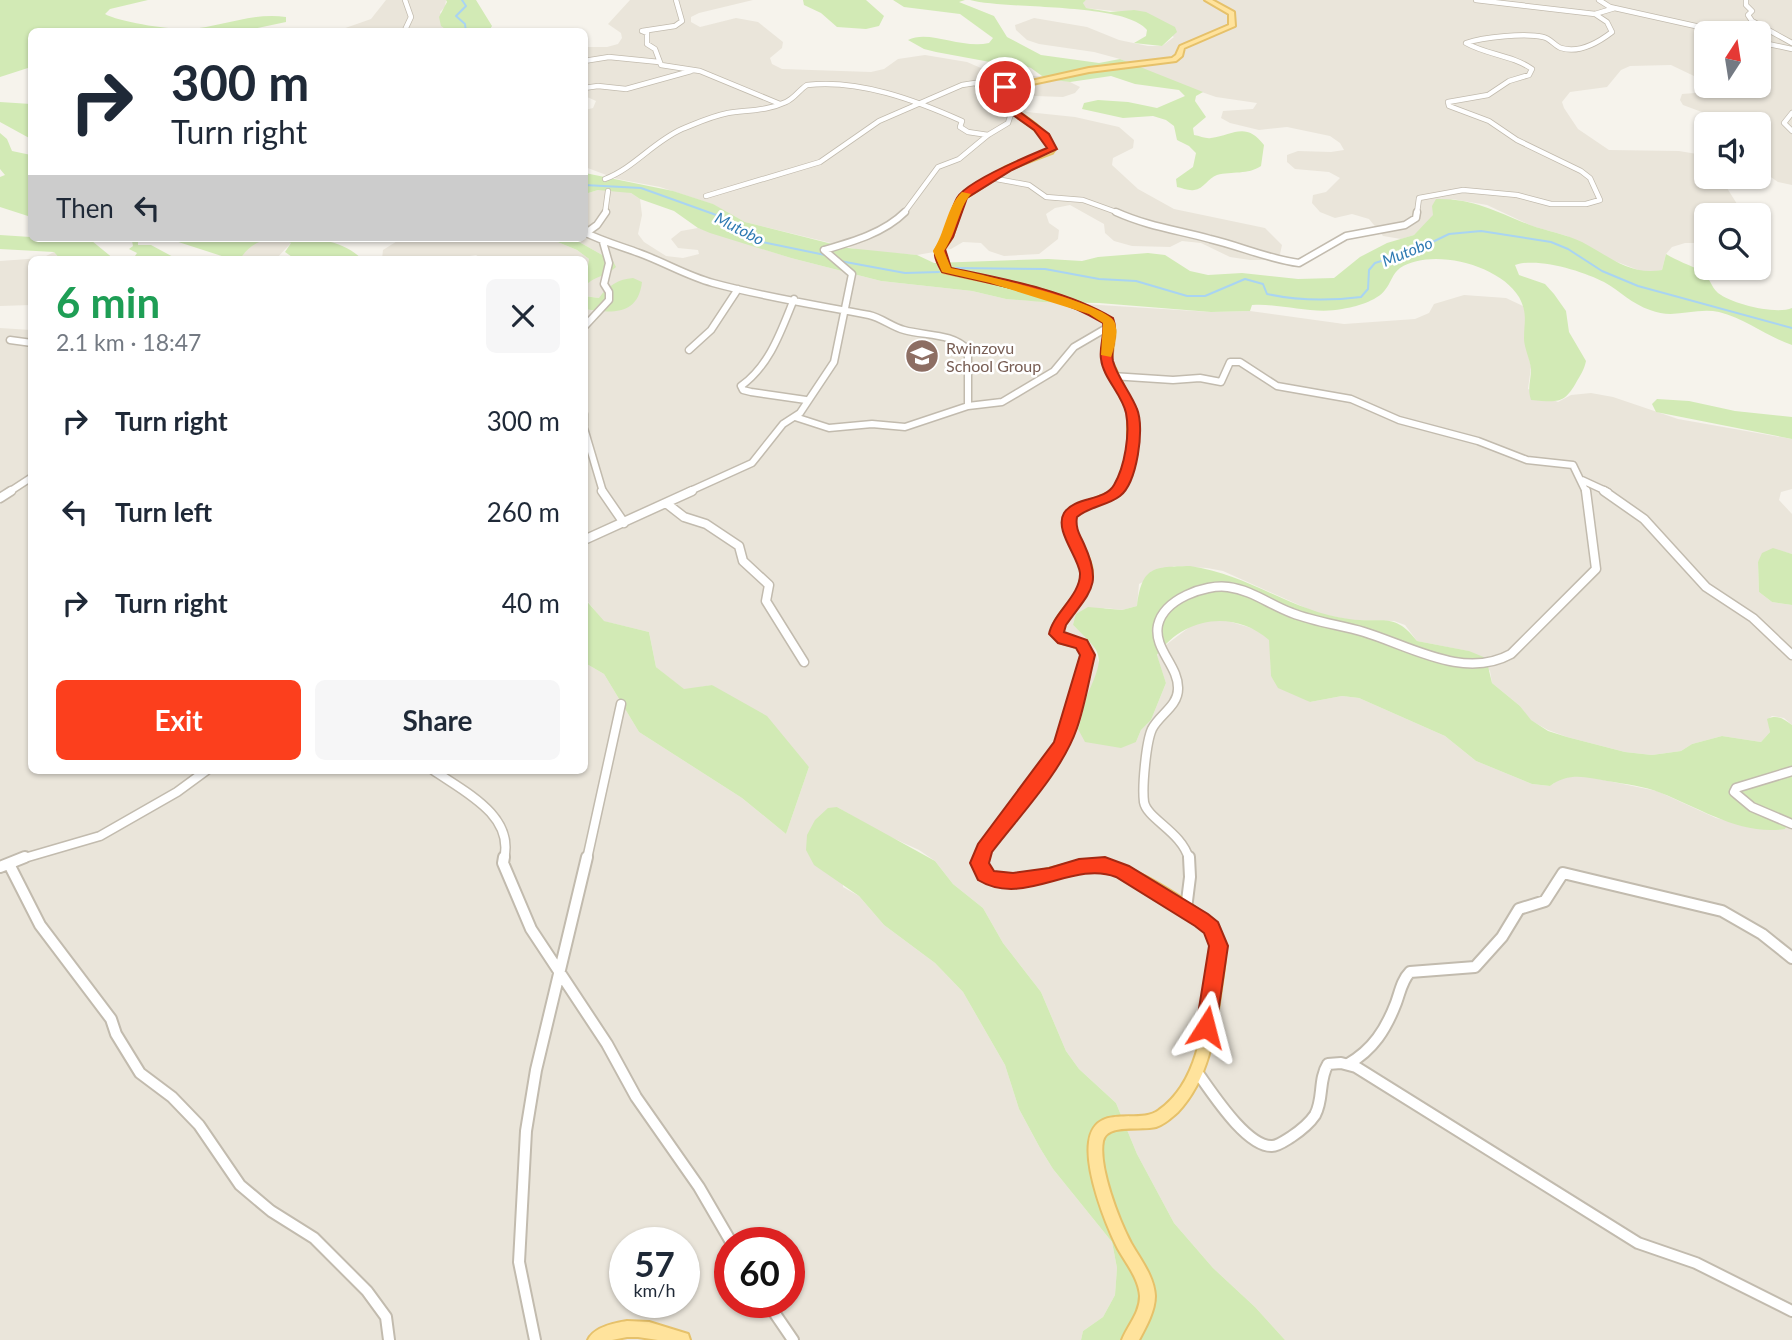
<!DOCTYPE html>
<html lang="en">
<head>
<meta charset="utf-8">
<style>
  body { margin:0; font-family:Lato,sans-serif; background:#f6f6f7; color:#1f2937; height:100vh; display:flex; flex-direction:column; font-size:26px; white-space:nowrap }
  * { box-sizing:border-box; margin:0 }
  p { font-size:23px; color:#747a83 }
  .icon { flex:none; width:38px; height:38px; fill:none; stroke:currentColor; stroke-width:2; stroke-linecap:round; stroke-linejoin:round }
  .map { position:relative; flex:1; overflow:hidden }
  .panel { position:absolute; left:28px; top:256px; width:560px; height:518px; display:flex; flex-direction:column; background:#fff; border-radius:10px; box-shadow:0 2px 5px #0004 }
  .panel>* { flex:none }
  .guide { position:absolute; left:28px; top:28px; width:560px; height:214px; border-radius:10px; box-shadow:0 2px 5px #0004; background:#fff; color:#1f2937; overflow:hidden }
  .needle { width:46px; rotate:12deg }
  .tools { position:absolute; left:1694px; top:21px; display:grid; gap:14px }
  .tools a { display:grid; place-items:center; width:77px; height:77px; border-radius:10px; background:#fff; box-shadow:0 2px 5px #0004; font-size:35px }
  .speed { position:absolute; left:609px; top:1227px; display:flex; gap:14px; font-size:35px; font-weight:700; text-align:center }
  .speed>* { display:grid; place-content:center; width:91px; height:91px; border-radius:50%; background:#fff; box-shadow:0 2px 5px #0004; line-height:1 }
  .speed small { font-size:18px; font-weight:400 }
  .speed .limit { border:10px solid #d22; background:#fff; color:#111 }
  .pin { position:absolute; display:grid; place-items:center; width:60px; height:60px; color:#fff; margin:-30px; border:4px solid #fff; border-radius:50%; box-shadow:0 2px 7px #0007 }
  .me { position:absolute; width:77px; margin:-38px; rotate:9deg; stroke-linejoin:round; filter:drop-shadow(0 0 5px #0008) }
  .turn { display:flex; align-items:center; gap:24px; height:147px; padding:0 28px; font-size:32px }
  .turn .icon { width:91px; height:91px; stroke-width:2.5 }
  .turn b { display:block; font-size:49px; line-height:60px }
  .then { display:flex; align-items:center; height:66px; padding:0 28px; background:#0003; gap:14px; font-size:26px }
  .round { display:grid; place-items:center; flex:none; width:74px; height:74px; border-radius:10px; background:#f6f6f7 }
  .overview { display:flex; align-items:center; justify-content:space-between; height:119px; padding:0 28px }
  h1 { font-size:42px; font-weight:700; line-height:52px; color:#1e9e55 }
  .cta { display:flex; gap:14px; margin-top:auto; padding:14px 28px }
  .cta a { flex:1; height:80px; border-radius:10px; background:#fc3f1d; color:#fff; font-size:28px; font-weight:700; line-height:80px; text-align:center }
  .cta a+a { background:#f6f6f7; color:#1f2937 }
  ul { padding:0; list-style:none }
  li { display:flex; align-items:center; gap:21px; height:91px; padding:0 28px }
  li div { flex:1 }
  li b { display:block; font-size:26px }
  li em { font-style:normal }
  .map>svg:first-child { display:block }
  .residential { fill:#eae5da; fill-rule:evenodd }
  .green { fill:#d2eab5 }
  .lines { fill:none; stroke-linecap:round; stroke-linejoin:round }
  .stream { stroke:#a9d4f2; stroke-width:2 }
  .minor-far3-casing { stroke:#c2bbae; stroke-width:6 }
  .minor-far2-casing { stroke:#c2bbae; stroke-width:9 }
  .minor-far1-casing { stroke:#c2bbae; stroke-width:11 }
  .minor-casing { stroke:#c2bbae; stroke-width:14 }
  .major-casing { stroke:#e6c16a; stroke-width:4 }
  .minor-far3 { stroke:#fff; stroke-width:4.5 }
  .minor-far2 { stroke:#fff; stroke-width:6 }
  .minor-far1 { stroke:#fff; stroke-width:8 }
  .minor { stroke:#fff; stroke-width:10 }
  .major { fill:#ffe39c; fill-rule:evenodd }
  .route { fill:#fc3f1d; stroke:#a42913; stroke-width:2 }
  .slow { fill:#f59e0b }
  .labels { text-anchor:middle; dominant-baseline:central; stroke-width:5; stroke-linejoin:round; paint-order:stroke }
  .far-water-label { font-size:16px; font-style:italic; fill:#2e7ab2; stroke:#fff }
  .far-education-label { font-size:16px; fill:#785e54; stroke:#fff; text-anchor:start }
</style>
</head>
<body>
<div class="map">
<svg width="1792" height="1340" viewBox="0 0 1792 1340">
  <rect width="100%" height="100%" fill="#f6f3ec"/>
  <path class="residential" d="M386 0H446L445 7 440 12 448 31 334 32 371 19Z
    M630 0H753L699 13 691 17V22L700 27 736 18 758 22 783 42 782 48 770 58 772 64 782 69 871 72 884 69 898 59 925 55 967 62 997 75 1042 76 1070 82 1080 87 1075 93 1063 97 1035 96 1021 99 1014 104 1027 112 1075 117 1119 127 1134 140 1133 148 1113 158 1112 165 1138 189 1174 209 1265 228 1282 245 1280 254 1269 260H1250L1230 257 1201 243 1182 241 1170 247 1132 246 1114 241 1105 233 1104 224 1070 205 1055 208 1046 214 1049 223 1059 230 1058 239 1039 254 1004 256 989 251 981 243 963 242 951 249 917 255 864 251 745 222 712 204 660 187 617 179 585 167V110L593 108 596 101 585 96V47H607L618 44 622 38 621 33 608 24Z
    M1086 0H1792V185L1778 182 1759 169V124H1734L1683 105 1680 100 1682 94 1695 93 1699 87 1694 76 1671 65 1630 66 1621 70 1607 87 1570 92 1562 102 1564 108 1578 129 1609 150 1679 151 1697 154 1706 159V177H1720L1744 215H1706V243H1685L1672 247 1666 254 1662 270 1646 273 1612 260 1567 236 1532 226 1487 205 1452 199 1414 235 1401 239 1383 236 1369 219 1352 214 1335 218 1320 212 1312 203 1313 195 1326 192 1340 178 1329 172 1295 169 1287 162V155L1298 151 1331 152 1344 150 1340 143 1330 136 1287 127 1259 130 1230 123 1221 118 1223 111 1253 109 1257 103 1216 97 1167 80 1120 59 1094 52 1039 44 1027 40 1016 30 1015 25 1034 18 1087 27 1119 40 1148 46H1162L1174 37 1134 10 1123 12 1085 8 1083 3ZM1706 33H1759V86H1706Z
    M616 189 631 193 640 199 642 215 638 234 644 242 666 256 683 258 699 254 698 250 678 248 671 239 681 231 698 228 791 258 881 281 972 291 1006 299 1211 312 1250 311 1344 324 1415 319 1429 313 1434 304 1464 295 1506 298 1523 306 1526 315 1528 326 1524 336 1531 367 1528 389 1558 402 1571 395 1591 393 1613 397 1678 419 1792 439V489L1781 492 1779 500 1792 514V554L1773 549 1758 562 1759 592 1772 602 1792 605V725L1784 718 1772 716 1768 719 1770 732 1761 742 1722 736 1692 744 1681 751 1652 755 1625 752 1567 737 1548 730 1530 720 1520 706 1492 683 1490 671 1468 651 1417 641 1405 625 1394 621 1351 620 1317 613 1223 571 1207 568 1174 566 1139 584 1137 606 1122 610 1105 608 1073 625 1093 644 1100 667 1085 703 1078 729 1136 742 1141 730 1151 720 1166 683 1157 656 1163 647 1195 623 1212 619 1228 621 1258 630 1270 640 1271 676 1310 702 1342 696 1359 698 1445 736 1476 761 1532 784 1550 786 1562 777 1579 775 1657 791 1716 818 1755 827 1785 829 1792 819V1340H1285L1255 1307 1213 1268 1174 1223 1137 1154 1116 1103 1079 1069 1066 1051 1041 992 1003 943 983 908 953 884 935 861 919 850 884 834 837 807 843 887 859 896 884 925 935 963 963 992 1005 1065 1019 1109 1040 1148 1053 1169 1112 1242 1117 1268 1115 1295 1103 1317 1083 1331 1081 1340H0V328L31 330 32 770H584L585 663 604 674 639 732 742 798 786 834 809 767 712 685 684 690 656 667 649 632 603 621 585 598V309L597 311 599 298 585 296V286L593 278 610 272 613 261 572 238H584L585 194 598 190ZM625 1242H684V1302H625ZM730 1242H789V1302H730Z
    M279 238 291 243 276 259H240L248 247 260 240Z
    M402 238H548L577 250 589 259 590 265 585 272 584 259H482L476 255 451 259H382L383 250Z
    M54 252 60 259H32L31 305 0 306V261L42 258Z"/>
  <path class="green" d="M0 0H148L110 9 105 14C119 22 170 30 189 29 222 27 252 12 286 17V22L244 31 32 32 31 67 0 77Z
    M446 0H476L492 26 489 31H448L441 26 439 17 447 2Z
    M803 0H866L884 16 879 26 866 29 837 27 821 13 804 5Z
    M893 0H965L959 2 994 16 1007 37 1041 55 1099 63 1120 59 1203 92 1196 96 1195 101 1206 117 1193 128 1194 135C1200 136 1206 139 1211 138 1233 135 1246 121 1264 145L1261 166C1248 175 1232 171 1217 175 1208 178 1204 189 1194 190 1189 191 1182 188 1177 187L1176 179 1193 167 1196 153 1189 146 1177 140 1174 126 1166 120 1153 116 1123 118 1082 109 1084 103 1098 100 1128 102 1157 108 1185 96 1179 90 1135 84 1111 76 1070 82 1055 80 1042 76 1031 68 1019 64 990 62 936 52 924 49 908 40C929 29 960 49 989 43L993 38 960 14 904 7Z
    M970 0H1086L1083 3 1086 8 1110 12 1134 10 1146 12 1175 27 1177 32 1162 46 1134 43 1146 36 1147 30C1124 2 1007 10 970 0Z
    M0 102 31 104V139L0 122Z
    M0 133 7 139 12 151 31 155V217L0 207V177L5 175 0 169Z
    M585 173 673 191 713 204 745 222 848 248 917 255 934 263 1048 259 1082 261 1098 257 1148 253 1165 255 1190 271 1208 275 1242 273 1298 279 1334 278 1360 257 1387 243 1414 235 1433 215 1432 206 1436 199C1473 198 1497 212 1530 225 1547 231 1565 234 1582 242 1609 256 1630 276 1662 270L1666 254C1677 261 1690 265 1701 271 1710 277 1711 287 1718 293 1732 304 1776 315 1792 308V345C1766 336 1746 319 1719 312 1695 307 1674 320 1650 310 1632 304 1620 291 1604 282 1583 271 1538 257 1515 265L1519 275 1545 284 1554 294 1566 311 1569 332 1586 361C1584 370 1581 374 1577 381 1564 405 1557 402 1531 400 1527 388 1531 381 1531 369 1530 359 1524 348 1524 338 1524 322 1528 314 1519 297 1500 265 1432 247 1400 268 1392 274 1391 283 1385 290 1377 301 1355 307 1342 309 1312 315 1282 303 1252 305L1250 311 1211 312 1099 303 1043 302 1006 299 972 291 881 281 791 258 710 233 698 228 674 211 640 199 631 193 598 190 585 194Z
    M0 235 92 241 114 259H60L54 252 0 249Z
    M115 238 138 239V245H151L177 259H133L137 253 129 249 133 246 132 241Z
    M166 238H279C260 240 251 243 240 259H231Z
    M279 238C309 238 339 237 362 259H295L285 252 291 243Z
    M548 238H572L613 261 616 267C607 276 594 276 585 286L589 259 577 250Z
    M633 278 642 282C638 317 609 313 585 309L584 296 599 298C607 286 619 279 633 278Z
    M1657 399 1689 401 1735 411 1792 417V439L1656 412 1652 404Z
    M1773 548 1792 554V605L1772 602 1759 592 1758 562 1762 553Z
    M1190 566C1248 574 1293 612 1349 619 1382 624 1394 611 1417 641L1469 651 1486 658 1492 683 1520 706 1531 720 1548 731 1567 737 1625 752 1652 755 1681 751 1692 744 1722 736 1761 742 1770 732 1767 719C1777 714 1784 719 1792 725V819L1785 829C1741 836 1700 808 1661 793 1644 786 1625 784 1607 781 1586 777 1569 772 1550 786L1532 784 1476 761 1445 736 1359 698 1342 696 1310 702 1278 688 1271 676 1269 640C1234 609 1183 617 1157 655L1166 683 1151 720 1141 730 1136 742 1121 748 1085 742 1078 729C1083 716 1083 703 1089 691 1106 653 1101 653 1073 625L1076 614 1088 607 1122 610 1137 606C1142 566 1153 567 1190 566Z
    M584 598 604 621 649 632 656 667 684 689 712 685 767 716 809 767 786 834 742 798 639 732 604 674 585 663Z
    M837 807 935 861 953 884 983 908 1003 943 1041 992 1066 1051 1079 1069 1116 1103 1137 1154 1174 1223 1213 1268 1255 1307 1285 1340H1081L1083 1331 1103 1317 1115 1295 1117 1268 1112 1242 1053 1169 1040 1148 1019 1109 1005 1065 963 992 935 963 884 925 859 896 814 865 806 850 807 835 815 820 828 808Z"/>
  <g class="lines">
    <path class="stream" d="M462 0 466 6 456 16 465 24 466 32
      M584 185 641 188 719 216 762 242 825 255
      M840 261 905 273 939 272
      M956 268 1045 269 1099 279 1136 281 1187 296H1205L1245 279 1263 284 1267 294C1299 301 1329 301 1361 297L1368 289 1369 270 1375 263 1416 250 1449 234 1481 231 1551 242 1568 249 1602 271 1638 286 1792 328"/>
    <g class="minor-far3-casing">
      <path id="minor-far3" d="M1476 0 1595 14 1615 8
        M1599 0 1610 7 1727 33
        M1746 0V5L1752 11 1748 15 1752 21 1792 43
        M642 31 647 33V44L655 49 661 65 700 71 780 104
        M642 31 675 26 682 21 676 0
        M404 32 411 17 405 0
        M1759 42 1792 49
        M584 61 609 57 659 62
        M584 88 598 86 626 89 691 71
        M1792 113 1784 123 1792 131
        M991 178 1029 185 1046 197 1083 200 1119 213
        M605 179C634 168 653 142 682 129 697 123 712 116 728 113 748 110 767 111 786 102 795 98 799 90 807 85 859 79 915 100 962 121L960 127 968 132 988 135
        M706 196 820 162 879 121 962 85 975 83 999 101
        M605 213 608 191
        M904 213 938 167 959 159 988 135 1008 123 1012 111
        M1417 213 1419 198 1463 190 1517 195 1551 204H1586L1600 200 1590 178 1581 171 1517 140 1489 121 1449 106 1448 102 1488 95 1509 81 1529 75 1532 69C1512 55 1487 55 1466 43 1483 37 1525 33 1543 37 1550 38 1555 46 1561 48 1580 54 1599 42 1612 32L1607 22 1595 14"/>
    </g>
    <g class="minor-far2-casing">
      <path id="minor-far2" d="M1116 212C1147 226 1177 230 1210 239 1240 246 1268 259 1299 263L1346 236 1405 225 1416 218 1417 212
        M584 232C602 241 620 246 639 253 664 262 687 276 713 283 764 297 817 305 869 315 882 318 892 327 904 330 925 336 953 333 968 350V406
        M586 233 597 225 606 212
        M794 299C781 331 770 365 741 386L743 390 751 392 806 400
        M584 327 609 300V292L604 284 609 263 603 242
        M10 340 32 343
        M689 350 711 330 738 289
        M1112 376 1173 380 1200 378 1221 382 1230 362H1240L1277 386 1351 399 1399 420 1478 441 1527 460 1573 465 1586 492
        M584 414V426
        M795 417 829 428 872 424 905 427 968 406 1002 402 1054 371 1074 347 1110 326
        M584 428 603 492
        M1582 480 1608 492
        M9 492 32 477
        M688 492 752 463 783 424 800 413 834 362 852 274 824 250C852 242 884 233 905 212"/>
    </g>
    <g class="minor-far1-casing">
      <path id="minor-far1" d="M602 491 624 523
        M1604 491 1644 519 1706 587 1753 618 1792 655
        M0 498 11 491
        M666 503 684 517 706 524 739 546 743 561 769 585 766 601 804 662
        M584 540 692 491
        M433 770C463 791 515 815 504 859
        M1792 771 1736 788 1734 792 1752 807 1792 824
        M21 859 100 836 177 792 207 770
        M587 859 621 704
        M1189 859C1182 832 1147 819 1144 802 1142 787 1146 742 1152 729 1159 715 1178 706 1178 689 1179 666 1153 649 1158 625 1164 599 1205 584 1228 587 1252 590 1270 605 1292 613 1315 622 1340 625 1364 632 1410 646 1464 680 1511 654L1596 569 1586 491"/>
    </g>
    <g class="minor-casing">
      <path id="minor" d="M504 857 503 863 531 929 607 1044 636 1097 699 1187 731 1242
        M9 864 40 925 111 1019 116 1034 140 1073 172 1097 199 1125 240 1185 271 1211 314 1238 367 1291 386 1317 389 1340
        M0 867 25 857
        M1186 909 1190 877 1189 857
        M1348 1064C1373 1050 1386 1029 1396 1003 1400 992 1402 980 1410 972L1475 967 1502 937 1519 909 1545 901 1563 873 1722 911 1762 934 1792 958
        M1197 1072C1211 1091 1246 1147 1272 1146 1278 1146 1286 1140 1291 1137 1300 1131 1309 1124 1315 1115 1324 1099 1318 1080 1328 1064L1341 1063 1356 1067 1638 1243 1696 1263 1792 1311
        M767 1302 793 1340
        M535 1340 519 1262 526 1131 536 1070 587 857"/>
    </g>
    <g class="major-casing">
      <path id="major" d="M1205 0H1212L1234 12 1235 26 1184 48 1182 56 1176 61 1089 72 1004 90 1002 101C1021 116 1045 125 1055 149L1052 153 1010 169 965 198 952 237 943 251 949 269C1004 281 1063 290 1112 319L1115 332 1111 360 1136 412V454L1129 479 1117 496 1077 513C1067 536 1093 552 1092 575 1091 598 1066 611 1061 633L1066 636 1085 641 1092 655 1073 729 1068 743 1058 760 989 851 985 866 989 872C1026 884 1062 859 1099 860 1125 860 1213 911 1222 936 1228 952 1223 973 1221 989 1215 1033 1209 1079 1178 1112 1171 1118 1165 1124 1156 1127 1142 1131 1107 1123 1103 1141 1098 1167 1119 1220 1131 1243 1140 1259 1154 1276 1155 1296 1155 1311 1146 1327 1139 1340H1122C1128 1325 1140 1313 1140 1296 1139 1279 1126 1263 1118 1249 1105 1223 1085 1171 1089 1142 1095 1101 1138 1126 1159 1110 1200 1081 1204 1021 1209 975 1211 963 1215 944 1208 934 1196 916 1121 871 1100 870 1088 870 1075 873 1063 876 1035 883 1008 889 981 880L973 866 980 845 1050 754 1057 742 1063 729 1082 655 1077 647 1059 642 1051 634C1055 611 1080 598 1082 576 1085 550 1055 537 1070 509L1111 492 1120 479 1128 454V412L1103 360 1107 332 1105 322C1057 292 998 285 943 272L935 251 944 237 960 196 1006 167 1049 149C1039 126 1015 117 997 102L999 88 1089 68 1172 58 1176 55 1180 46 1229 25V14Z
        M627 1321 649 1322 688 1334 690 1340H658L638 1337H627L612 1340H588C594 1327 614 1323 627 1321Z"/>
    </g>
    <use href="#minor-far3" class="minor-far3"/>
    <use href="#minor-far2" class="minor-far2"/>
    <use href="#minor-far1" class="minor-far1"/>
    <use href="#minor" class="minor"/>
    <use href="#major" class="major"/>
  </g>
  <path class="route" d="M1002 85 1010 87 1003 92 1004 100 1049 134 1057 149 1012 170 967 198 953 237 945 249 951 268C1004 279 1066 290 1113 318 1119 333 1110 346 1113 361 1117 377 1131 393 1137 409 1145 428 1137 483 1120 496 1107 506 1090 506 1077 517 1075 528 1080 535 1084 544 1103 586 1090 591 1066 625L1064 632 1087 640 1095 655C1089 679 1085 705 1077 728 1062 772 1020 815 992 852L989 863 994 871 1013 873 1049 868 1079 859 1105 857 1129 866 1208 914 1218 922 1228 946 1216 1027 1213 1034 1206 1037 1199 1034 1196 1027 1209 946 1204 933 1195 926 1116 877C1072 860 1024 908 978 880L970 863 978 844 1054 742 1080 655 1076 648 1058 643 1049 634C1053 613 1081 595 1080 573 1078 556 1054 530 1064 513 1075 496 1104 502 1114 485 1125 466 1130 434 1126 413 1122 394 1103 378 1101 359 1099 347 1105 335 1103 323 1056 294 995 285 942 272 930 251 935 253 944 234 949 222 951 209 957 198 966 181 1028 156 1047 148L1034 130 996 103 994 92Z"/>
  <path class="slow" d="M962 192 971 194C958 209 956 234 944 251L951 268C977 273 1102 302 1114 321 1119 329 1114 350 1111 357L1101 355 1103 323 1089 314 990 283 942 272 933 251C945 233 947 206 962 192Z"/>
  <defs>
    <g id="school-disc" transform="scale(1.75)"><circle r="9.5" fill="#8d6e63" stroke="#fff"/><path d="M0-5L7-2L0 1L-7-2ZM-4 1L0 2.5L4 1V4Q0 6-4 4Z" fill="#fff"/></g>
  </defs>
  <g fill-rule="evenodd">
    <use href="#school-disc" x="922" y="356"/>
  </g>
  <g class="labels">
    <g class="far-water-label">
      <text transform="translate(740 228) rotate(27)">Mutobo</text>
      <text transform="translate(1407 251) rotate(-22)">Mutobo</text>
    </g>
    <g class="far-education-label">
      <text x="946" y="347">Rwinzovu<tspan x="946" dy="18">School Group</tspan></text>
    </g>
  </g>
</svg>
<div class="tools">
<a><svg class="needle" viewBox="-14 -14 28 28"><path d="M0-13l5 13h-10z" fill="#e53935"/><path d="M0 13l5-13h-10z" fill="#747a83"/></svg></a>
<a><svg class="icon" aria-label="sound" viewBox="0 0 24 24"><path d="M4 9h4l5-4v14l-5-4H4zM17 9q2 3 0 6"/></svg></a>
<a><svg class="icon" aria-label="search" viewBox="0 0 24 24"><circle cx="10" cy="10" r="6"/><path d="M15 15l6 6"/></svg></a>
</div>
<div class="speed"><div>57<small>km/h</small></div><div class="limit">60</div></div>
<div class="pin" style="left:1005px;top:87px;background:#d93025"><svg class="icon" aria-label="arrive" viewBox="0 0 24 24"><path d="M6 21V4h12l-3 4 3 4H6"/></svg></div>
<svg class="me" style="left:1206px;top:1027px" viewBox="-20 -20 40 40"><path d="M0-17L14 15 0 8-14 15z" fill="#fc3f1d" stroke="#fff" stroke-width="4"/></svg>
<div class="guide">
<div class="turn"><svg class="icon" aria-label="right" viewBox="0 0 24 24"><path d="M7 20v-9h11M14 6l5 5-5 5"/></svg><div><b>300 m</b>Turn right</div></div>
<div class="then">Then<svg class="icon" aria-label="left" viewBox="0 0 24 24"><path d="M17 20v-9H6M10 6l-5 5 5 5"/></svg></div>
</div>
<section class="panel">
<div class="overview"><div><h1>6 min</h1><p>2.1 km · 18:47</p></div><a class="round"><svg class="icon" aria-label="close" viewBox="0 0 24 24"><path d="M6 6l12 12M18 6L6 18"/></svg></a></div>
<ul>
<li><svg class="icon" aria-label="right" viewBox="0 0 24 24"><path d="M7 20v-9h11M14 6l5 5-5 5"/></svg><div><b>Turn right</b></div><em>300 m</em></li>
<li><svg class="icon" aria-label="left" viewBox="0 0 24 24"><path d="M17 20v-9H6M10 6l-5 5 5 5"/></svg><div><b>Turn left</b></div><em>260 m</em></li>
<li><svg class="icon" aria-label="right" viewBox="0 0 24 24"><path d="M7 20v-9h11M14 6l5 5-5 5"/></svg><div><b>Turn right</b></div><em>40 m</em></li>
</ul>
<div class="cta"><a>Exit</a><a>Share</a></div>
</section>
</div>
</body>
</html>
